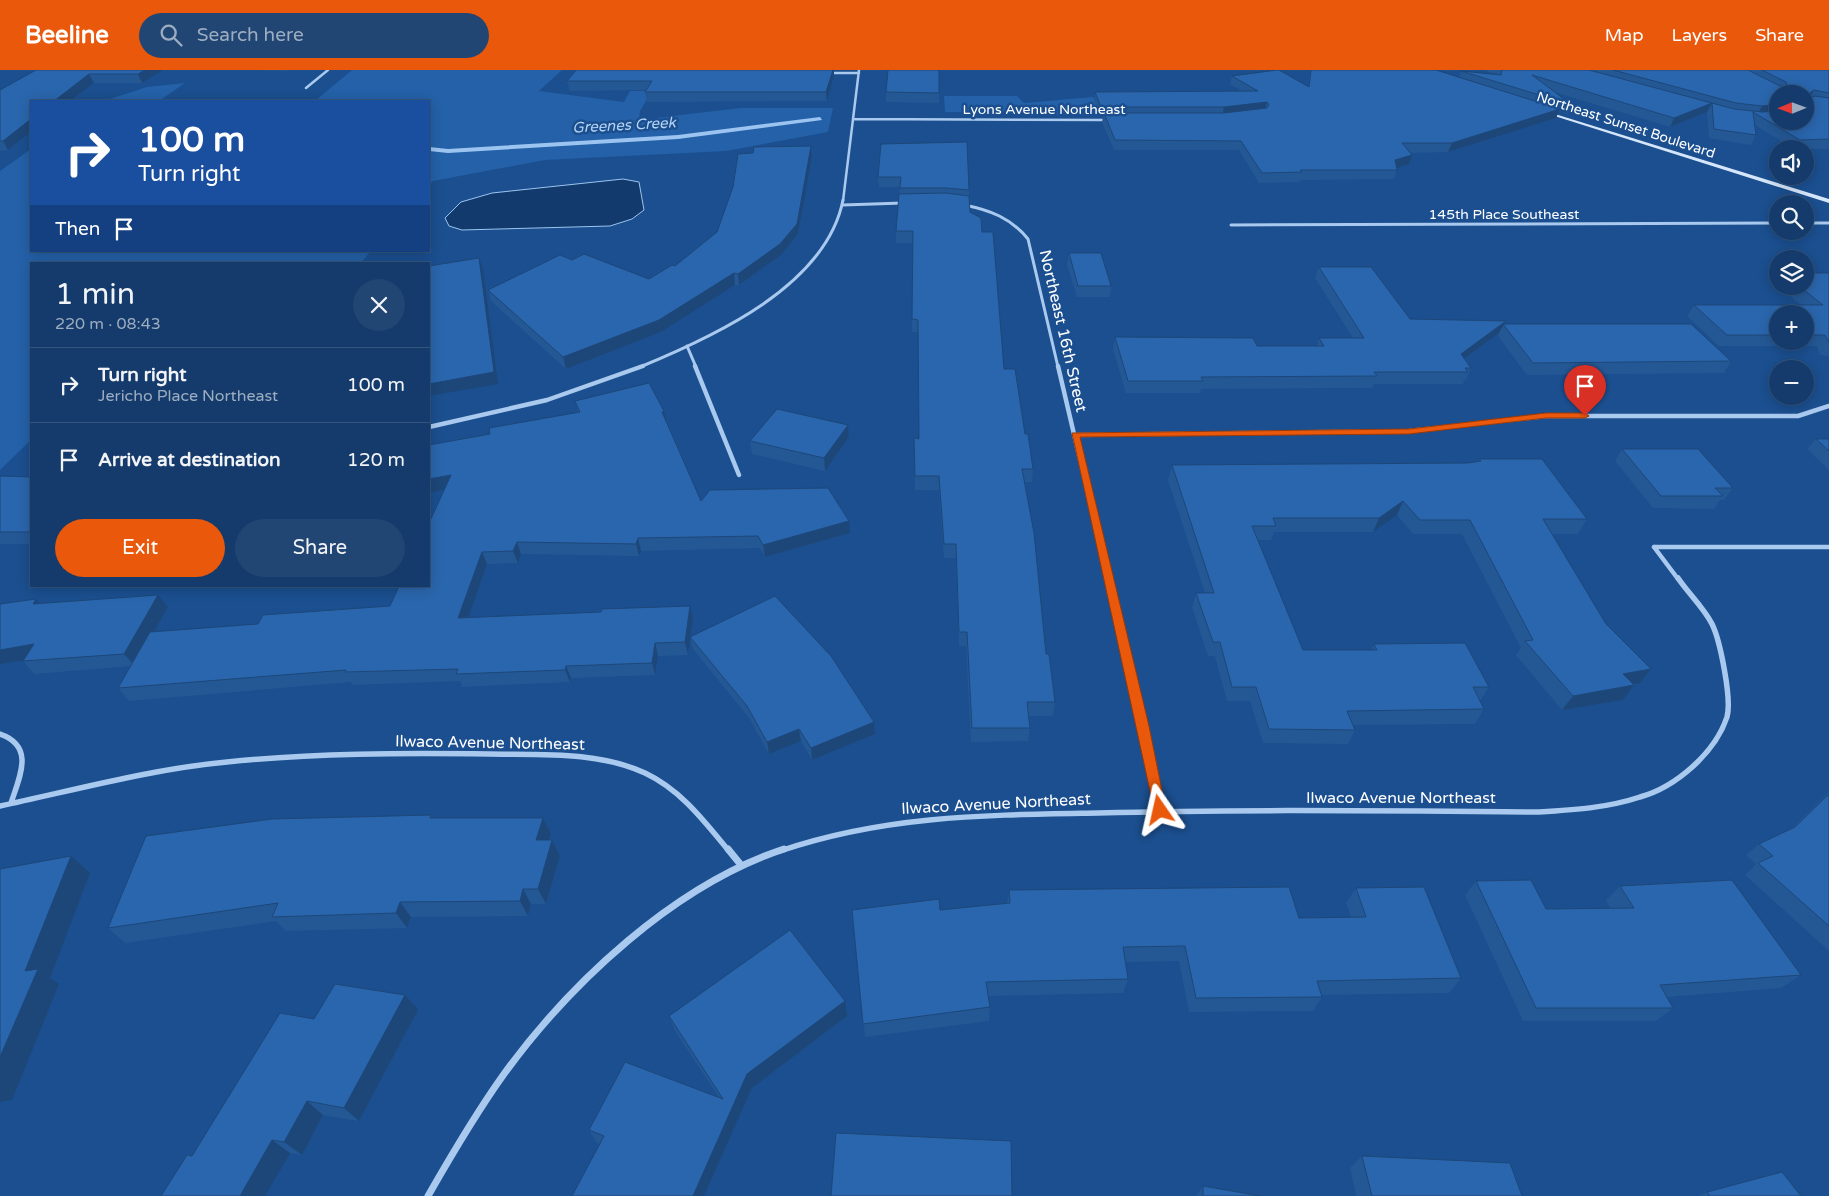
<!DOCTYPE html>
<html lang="en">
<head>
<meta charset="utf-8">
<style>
  body { margin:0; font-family:"Varela Round",sans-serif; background:#214673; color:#f1f3f6; height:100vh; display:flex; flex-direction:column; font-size:19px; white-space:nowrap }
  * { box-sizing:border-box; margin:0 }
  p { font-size:16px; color:#9dadc1 }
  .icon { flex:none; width:28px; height:28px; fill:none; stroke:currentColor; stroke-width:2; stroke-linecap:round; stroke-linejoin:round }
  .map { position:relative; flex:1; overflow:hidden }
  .panel { position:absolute; left:30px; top:192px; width:400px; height:325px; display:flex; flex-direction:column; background:#143b6b; border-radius:0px; box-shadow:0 2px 12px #0003,0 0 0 1px #33557e }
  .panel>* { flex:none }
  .hud { position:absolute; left:30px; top:30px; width:400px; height:152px; border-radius:0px; box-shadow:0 2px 12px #0003,0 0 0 1px #33557e; background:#1a4fa0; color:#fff; overflow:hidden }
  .needle { width:32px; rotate:269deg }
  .tools { position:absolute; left:1769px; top:15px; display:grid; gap:10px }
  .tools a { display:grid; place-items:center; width:45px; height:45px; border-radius:50%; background:#143b6b; box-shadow:0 2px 12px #0003,0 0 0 1px #33557e; font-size:25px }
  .pin { position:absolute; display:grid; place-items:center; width:42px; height:42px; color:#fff; margin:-51px -21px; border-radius:50% 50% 50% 0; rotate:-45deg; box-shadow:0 0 5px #0007 }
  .pin .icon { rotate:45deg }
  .me { position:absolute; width:55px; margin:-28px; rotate:349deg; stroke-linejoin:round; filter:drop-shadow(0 0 4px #0008) }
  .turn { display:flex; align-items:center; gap:18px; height:105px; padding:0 25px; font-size:22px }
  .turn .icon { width:65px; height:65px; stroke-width:2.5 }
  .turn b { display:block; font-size:35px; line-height:42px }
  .then { display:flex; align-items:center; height:48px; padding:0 25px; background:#0003; gap:10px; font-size:19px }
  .round { display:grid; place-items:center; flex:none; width:52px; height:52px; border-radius:26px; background:#214673 }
  .head { display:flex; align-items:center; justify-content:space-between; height:85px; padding:0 25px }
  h1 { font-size:30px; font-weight:600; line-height:38px }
  .button { display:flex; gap:10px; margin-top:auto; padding:10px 25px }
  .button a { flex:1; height:58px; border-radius:30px; background:#ea580c; color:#fff; font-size:20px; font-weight:600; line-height:58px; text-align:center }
  .button a+a { background:#214673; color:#f1f3f6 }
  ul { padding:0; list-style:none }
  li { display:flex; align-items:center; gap:15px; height:75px; padding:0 25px; border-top:1px solid #33557e }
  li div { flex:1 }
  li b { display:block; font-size:19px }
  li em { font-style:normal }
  header { display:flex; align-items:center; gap:30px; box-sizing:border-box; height:70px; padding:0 25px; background:#ea580c; color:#fff }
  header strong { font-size:24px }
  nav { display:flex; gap:28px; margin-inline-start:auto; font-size:18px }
  .search { width:350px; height:45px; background:#214673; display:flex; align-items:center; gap:12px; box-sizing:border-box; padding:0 18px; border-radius:28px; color:#9dadc1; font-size:19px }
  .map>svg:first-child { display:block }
  .green { fill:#2461a8 }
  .water { fill:#123a6d; stroke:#9cc4f0 }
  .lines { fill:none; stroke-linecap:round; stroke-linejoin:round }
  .stream { fill:#9cc4f0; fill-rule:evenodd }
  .minor-far4 { stroke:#a9c9ee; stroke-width:2.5 }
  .minor-far3 { stroke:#a9c9ee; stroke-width:3 }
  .minor-far2 { stroke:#a9c9ee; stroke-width:4.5 }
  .minor-far1 { stroke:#a9c9ee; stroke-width:5.5 }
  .minor { stroke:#a9c9ee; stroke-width:7 }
  .secondary { fill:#d6e6fa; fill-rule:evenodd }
  .wall { fill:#245895; fill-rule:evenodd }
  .shaded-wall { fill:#1d4779 }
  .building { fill:#2a66ad; stroke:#1d4779 }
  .route { fill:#ea580c; stroke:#983908 }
  .labels { text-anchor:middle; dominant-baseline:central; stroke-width:5; stroke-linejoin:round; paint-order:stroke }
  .far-street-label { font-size:14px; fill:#fff; stroke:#1b4f8f }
  .far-water-label { font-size:15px; font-style:italic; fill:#b5d3f5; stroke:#1b4f8f }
  .street-label { font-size:16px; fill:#fff; stroke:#1b4f8f }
</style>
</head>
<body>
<header>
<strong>Beeline</strong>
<div class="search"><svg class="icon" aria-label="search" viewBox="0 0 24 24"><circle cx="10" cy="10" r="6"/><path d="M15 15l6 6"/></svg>Search here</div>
<nav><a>Map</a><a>Layers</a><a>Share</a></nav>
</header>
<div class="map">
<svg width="1829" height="1126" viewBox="0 0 1829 1126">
  <rect width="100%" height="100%" fill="#1b4f8f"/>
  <path class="green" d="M352 0H562L539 21 624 32 630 21H652L640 41 639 50 740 38H833L828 62 726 81 545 90 433 111 429 115V31H315Z
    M185 13 159 31H104L147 17Z
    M944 26H1017L1024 33 1093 27 1102 45H1051L1031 42H945Z
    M31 79V181H371L360 194H31V370L0 400V101Z"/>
  <path class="water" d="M623 109 639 112 644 140 632 149 610 156 462 160 449 156 445 148 461 132 492 123Z"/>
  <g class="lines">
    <path class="stream" d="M820 47 822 50 678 69 448 83 429 81V77L448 79 678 65Z"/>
    <path class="minor-far4" d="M829 3H859
      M306 18 328 0
      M853 49 1107 50
      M843 131 859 0"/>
    <path class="minor-far3" d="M843 135 903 133
      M964 135C990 140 1011 148 1028 169L1058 297
      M1805 153H1829
      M1231 155 1778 153
      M687 276 696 297
      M640 297C713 267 826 216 843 130"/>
    <path class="minor-far2" d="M695 296 739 405
      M1058 296 1108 509
      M429 357 547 330 643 296
      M1075 365 1409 361 1546 346H1798L1829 336
      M1654 477H1829
      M1654 477 1678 509"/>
    <path class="minor-far1" d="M1108 508 1143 656 1160 740
      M0 664C35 676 20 706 11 733
      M0 736C75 720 151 699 227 692 314 683 402 683 489 684 540 685 597 681 645 703 681 720 704 751 729 781
      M780 781C886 745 988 745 1098 743 1245 739 1392 741 1539 742 1573 740 1607 738 1640 727 1676 717 1715 683 1727 647 1732 629 1720 570 1712 554 1704 538 1688 523 1678 508"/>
    <path class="minor" d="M728 779 741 795
      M428 1126C452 1084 476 1043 504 1004 571 912 675 815 784 779"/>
    <path class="secondary" d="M1542 40 1829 129V133L1542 42Z"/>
  </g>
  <path class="wall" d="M36 0H163L142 13H94L8 80 0 81V20Z
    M239 0H290L288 1Z
    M576 0H834V6L827 31 647 32 645 22 646 20 570 21 567 11Z
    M939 0V33L886 32V22Z
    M1310 0H1436L1459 7 1461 1 1498 5 1484 0H1829V79H1794L1755 55 1756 65 1751 75 1709 68 1707 42 1670 57 1554 22 1572 35 1568 44 1559 41 1556 48 1448 82 1410 83 1409 94 1397 98 1394 109 1300 110V112L1259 113 1239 80H1114L1102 52 1103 46H1100L1094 30 1095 22 1242 21 1230 14 1232 6 1308 16ZM1778 24 1805 51H1778Z
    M881 74 969 120 970 142 982 162 1004 299 1025 364 1033 399 1032 412H1025L1046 584 1055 632 1053 646H1029L1030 658 1028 671 971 672 966 576H959L956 488H944L939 420H915L914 368 919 369 918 262H912L913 173H896V161L900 117H879L878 107Z
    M811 76 812 86 798 164 781 185 739 215H735L661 262 566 299 491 231 488 220 572 190 649 209 675 196 717 162 753 83Z
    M1069 183 1111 216 1110 227H1077L1067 194Z
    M1319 197 1410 249 1504 254 1731 291 1724 303 1527 305 1498 266 1499 263 1465 289 1471 298 1466 310 1465 309 1463 314H1374L1372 318 1201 319 1200 323H1126L1113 279 1115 267 1257 276H1317L1319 268H1353L1315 208Z
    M1829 203V286L1820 285 1817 276H1719L1687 246 1694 235H1801L1778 216H1805ZM1778 244H1805V271H1778Z
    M575 331 664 341 667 352 701 431 850 463 765 487 760 478 641 481 639 486 521 484 518 493 487 494 468 547 693 548 690 567 874 652 875 664 812 690 801 671 769 684 749 648 693 579 690 568 688 585 658 586 655 605 571 608 570 612 462 617 460 611 352 615 351 612 129 631 118 618 131 596 34 604 23 591 40 533 168 537 154 562 258 554 390 536 444 420 429 423V375L490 364 578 342Z
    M848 355 849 367 825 401 752 384 750 371Z
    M1816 369H1829V400L1807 379Z
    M1622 379 1733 418 1724 430H1720L1714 439 1653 438 1615 391Z
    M1479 389 1587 449 1578 464H1552L1606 554 1651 599 1640 613 1633 614 1623 630 1562 640 1516 585 1521 578 1462 464H1413L1397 445 1373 462H1274L1271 470H1258L1303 580H1372L1374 574 1489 617 1480 631 1484 639 1475 654 1353 655 1355 660 1348 674 1263 673 1250 631H1227L1215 586H1208L1192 537 1196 523H1205L1168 410 1172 395 1468 393 1478 391Z
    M0 406 31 407V474H0Z
    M1829 722V881L1745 805 1756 794 1746 785 1759 774 1792 758Z
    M431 745 433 748H543L551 763 549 770H552L560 786 546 834H531L528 846 411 847 407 858 286 861 276 851 125 873 108 858Z
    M1476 811 1546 839 1610 838 1606 830 1620 816 1801 905 1781 918 1667 927 1673 938 1656 951H1523L1465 825Z
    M1356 818 1461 908 1449 923 1322 925V927L1313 941 1189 942 1179 891 1125 892 1128 909 1123 923 988 926 990 937 989 951 865 967 852 840H940L1007 834 1009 820 1299 848 1351 847 1346 833Z
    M418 940 359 1051 323 1045 302 1085 290 1083 192 1086Z
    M669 946H847L752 1018 704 1126H572L600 1074 597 1073 589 1060 719 1027 675 961Z
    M1362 1086 1522 1126H1356L1350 1098Z
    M1203 1116 1260 1126H1196Z
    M1707 1122 1801 1126H1699Z"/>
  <path class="shaded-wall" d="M145 0H163L142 13 138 4Z
    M833 0H834V6L827 31 826 22Z
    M89 4 94 13 70 31H54Z
    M1814 20 1809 29 1807 25Z
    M1267 32 1265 41 1222 46 1224 37Z
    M1712 33 1707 42 1670 57 1674 48Z
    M1778 34V43L1757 45 1762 36Z
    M1560 39 1556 48 1448 82 1452 73Z
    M31 49V62L8 80 3 71Z
    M811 76 812 86 798 164 781 185 739 215 738 204Z
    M1412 85 1409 94 1392 100 1395 90Z
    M479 188 483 199 498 314 429 326V314Z
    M734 203 735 215 661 262 566 299 563 287Z
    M1506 251 1499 263 1456 295 1461 284Z
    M664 341 667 353 662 342Z
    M848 355 849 367 825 401 824 388Z
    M451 405 456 418 429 423V409Z
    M1403 431 1397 445 1373 462 1379 448Z
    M849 451 850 463 765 487 763 475Z
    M638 468 641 481 639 486 636 474Z
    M517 472 521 484 518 493 513 481Z
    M482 482 487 494 464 560 458 548Z
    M158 525 168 537 135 596 124 584Z
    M36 529 47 541 33 534Z
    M690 536 693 548 688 585 685 572Z
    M655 573 658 586 655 605 652 593Z
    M34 574 46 587 0 594V580Z
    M566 596 571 608 570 612 565 600Z
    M1651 599 1640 613 1612 618 1623 604Z
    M1634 615 1623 630 1562 640 1573 626Z
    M874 652 875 664 812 690 811 678Z
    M799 659 801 671 769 684 767 672Z
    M543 748 551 763 544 786 536 770Z
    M552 770 560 786 546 834 538 819Z
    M71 786 90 803 50 908 59 914 12 1030 0 1032V987L25 901Z
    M523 819 531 834 528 846 520 831Z
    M400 832 411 847 407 858 396 843Z
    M405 925 418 940 359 1051 344 1038Z
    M845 931 847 946 752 1018 704 1126H693L747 1004Z
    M307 1031 323 1045 302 1085 284 1072Z
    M272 1070 290 1083 265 1126H240Z"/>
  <path class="building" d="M36 0H145L138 4H89L54 31H31V49L3 71H0V20Z
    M576 0H833L826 22H645L652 11H567Z
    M888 0H939V23L886 22Z
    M1277 0H1279L1309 17 1311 0H1436L1560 39 1452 73H1402L1412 85 1395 90 1397 100H1300L1302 102 1262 103 1241 71 1115 70 1104 43H1224L1267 38 1269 35 1267 32 1224 37H1101L1095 22 1258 21 1232 6Z
    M1502 0H1589L1734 39 1762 42 1778 41V51H1805V24H1778V34L1762 36 1736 33 1613 0H1748L1784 18 1788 17 1786 12 1762 0H1829V23L1814 20 1807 25 1810 28 1815 26 1829 28V69L1800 70 1753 42 1756 65 1714 59 1712 33 1674 48 1532 5 1572 35 1461 1 1501 5Z
    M967 72 969 120 946 118H900L901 107H878L881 74Z
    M811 76 797 154 780 174 738 204 734 203 659 250 563 287 488 220 560 185 572 190 584 184 649 209 672 195 675 196 717 162 733 117 738 84 753 83 754 77Z
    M946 123 969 126 970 142 981 148 982 162H993L1004 299H1015L1025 364H1028L1033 399H1022L1034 463 1046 584H1049L1055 632H1027L1030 658H972L967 562H959L956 474H944L939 406H915L914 368 919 369 918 250 912 249 913 161H896L899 124Z
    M1069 183H1101L1111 216H1078Z
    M479 188 494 302 429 314V196Z
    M1319 197H1371L1410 249 1506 251 1461 284 1471 298H1465L1468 302H1374L1377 306 1201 307 1203 311H1128L1115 267 1253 268 1257 276H1324L1319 268H1364Z
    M1805 203H1829V273L1825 265H1805V244H1778V265H1727L1694 235H1823L1799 216H1805Z
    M1503 254H1691L1731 291 1533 293Z
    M649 313 664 341 662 342 701 431 710 420 828 418 849 451 763 475 758 466 638 468 636 474 517 472 513 481 482 482 458 548 601 542 602 539 690 536 685 572 655 573 652 593 566 596 565 600 456 604 458 599 345 602 346 600 118 618 150 562 258 554 263 545 390 536 399 516H429V453L451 405 429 409V375L490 364 489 358 580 342 575 331Z
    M777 339 848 355 824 388 750 371Z
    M1816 369H1829V381Z
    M1622 379H1698L1733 418H1715L1723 426H1661Z
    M1479 389H1542L1587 449H1543L1606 554 1651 599 1623 604 1634 615 1573 626 1525 571 1533 570 1470 450H1420L1403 431 1379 448H1273L1276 456H1252L1303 580H1377L1374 574 1465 573 1489 617H1473L1484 639 1347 641 1355 660 1269 659 1256 617H1232L1220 572H1213L1196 523H1214L1172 395 1468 393 1481 391Z
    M0 406 31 407V462H0Z
    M158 525 124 584 23 591 34 574 0 580V534L36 529 33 534Z
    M775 526 831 586 874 652 811 678 799 659 767 672 747 636 690 567Z
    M1829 724V856L1758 793 1773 786 1759 774 1795 757Z
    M431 745 430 748H543L536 770H552L538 819H523L520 831 400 832 396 843 272 847 278 833 108 858 146 766 272 749Z
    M71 786 25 901 38 899 0 987V799Z
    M1531 810 1546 839 1634 838 1620 816 1732 810 1801 905 1660 915 1673 938H1536L1476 811Z
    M1289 817 1299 848 1366 847 1356 818 1424 817 1461 908 1317 911 1322 927 1196 928 1185 876 1123 877 1128 909 986 912 990 937 863 954 852 840 939 829 940 840 1010 833 1009 820Z
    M790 860 845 931 747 1004 693 1126H572L604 1066 589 1060 625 992 723 1029 669 946Z
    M335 914 405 925 344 1038 307 1031 284 1072 272 1070 240 1126H161L187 1085 192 1086 280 943 314 949Z
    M836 1063 1011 1071 1012 1126H831Z
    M1362 1086 1510 1093 1522 1126H1372Z
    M1782 1102 1801 1126H1710L1707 1122Z
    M1203 1116 1260 1126H1203Z"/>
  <path class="route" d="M1546 343H1585L1589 346 1585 348H1546L1409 364 1080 367 1149 656 1166 740 1164 744H1155L1072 363 1409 359Z"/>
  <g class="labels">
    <g class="far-street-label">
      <text x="1044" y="39">Lyons Avenue Northeast</text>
      <text transform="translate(1626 55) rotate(18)">Northeast Sunset Boulevard</text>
      <text x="1504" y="144">145th Place Southeast</text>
    </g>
    <g class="far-water-label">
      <text transform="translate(624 55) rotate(-3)">Greenes Creek</text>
    </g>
    <g class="street-label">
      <text transform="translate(1063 261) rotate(77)">Northeast 16th Street</text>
      <text transform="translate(490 673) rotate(1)">Ilwaco Avenue Northeast</text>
      <text x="1401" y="728">Ilwaco Avenue Northeast</text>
      <text transform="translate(996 734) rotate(-3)">Ilwaco Avenue Northeast</text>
    </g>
  </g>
</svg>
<div class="tools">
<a><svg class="needle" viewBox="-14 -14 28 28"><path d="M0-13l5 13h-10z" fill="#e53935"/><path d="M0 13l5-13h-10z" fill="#9dadc1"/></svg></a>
<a><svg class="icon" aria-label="sound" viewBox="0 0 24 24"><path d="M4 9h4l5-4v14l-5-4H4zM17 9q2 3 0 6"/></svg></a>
<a><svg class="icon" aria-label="search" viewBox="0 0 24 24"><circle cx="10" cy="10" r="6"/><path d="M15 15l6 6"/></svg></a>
<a><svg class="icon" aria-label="layers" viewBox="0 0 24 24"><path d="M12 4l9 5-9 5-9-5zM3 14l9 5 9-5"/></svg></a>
<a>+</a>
<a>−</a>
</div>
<div class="pin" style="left:1585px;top:346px;background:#d93025"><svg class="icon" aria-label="arrive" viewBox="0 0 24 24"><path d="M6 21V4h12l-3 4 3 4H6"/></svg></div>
<svg class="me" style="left:1160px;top:740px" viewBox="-20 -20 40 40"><path d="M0-17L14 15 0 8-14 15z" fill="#ea580c" stroke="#fff" stroke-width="4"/></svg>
<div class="hud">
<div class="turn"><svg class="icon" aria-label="right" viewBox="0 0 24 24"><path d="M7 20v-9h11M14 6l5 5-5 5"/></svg><div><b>100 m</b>Turn right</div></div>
<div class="then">Then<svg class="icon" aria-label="arrive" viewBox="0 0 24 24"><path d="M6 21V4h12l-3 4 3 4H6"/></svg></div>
</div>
<section class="panel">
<div class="head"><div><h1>1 min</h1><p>220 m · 08:43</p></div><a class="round"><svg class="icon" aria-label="close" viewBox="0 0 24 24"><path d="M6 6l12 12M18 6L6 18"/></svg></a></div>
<ul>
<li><svg class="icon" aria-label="right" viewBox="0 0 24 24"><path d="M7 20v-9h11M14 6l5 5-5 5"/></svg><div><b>Turn right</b><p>Jericho Place Northeast</p></div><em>100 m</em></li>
<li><svg class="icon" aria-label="arrive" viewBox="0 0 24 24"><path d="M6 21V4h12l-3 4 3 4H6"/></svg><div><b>Arrive at destination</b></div><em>120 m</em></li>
</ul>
<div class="button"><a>Exit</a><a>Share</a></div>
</section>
</div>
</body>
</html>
